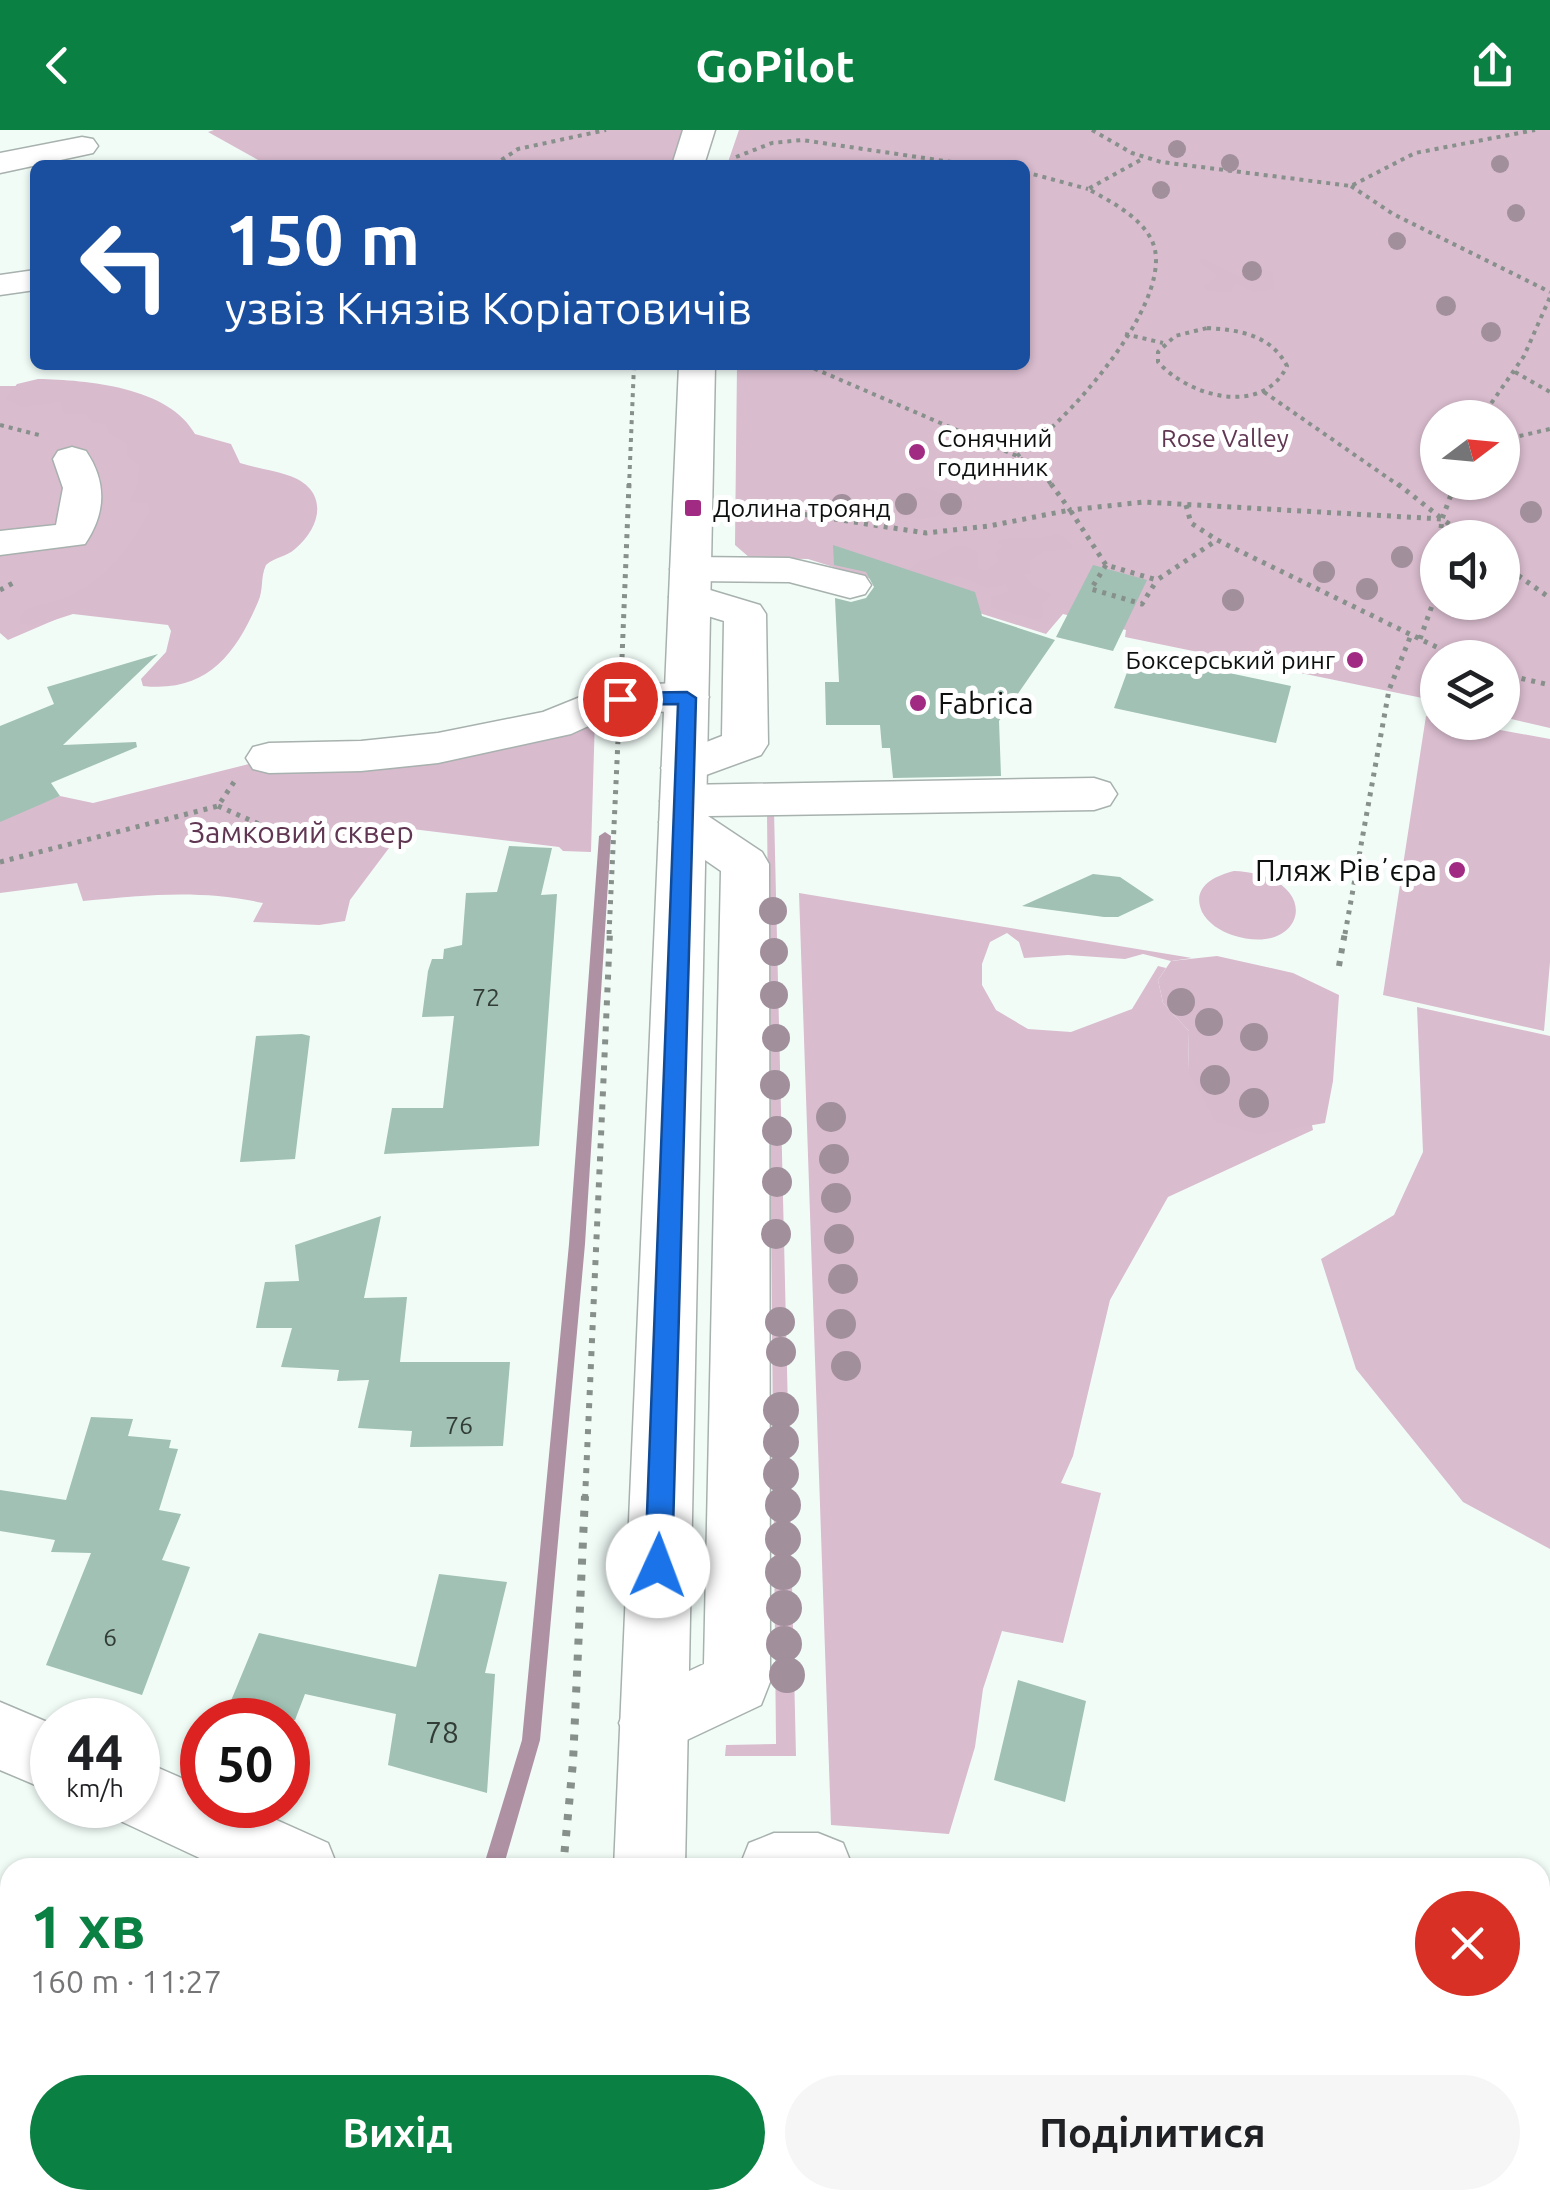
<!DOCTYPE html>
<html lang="uk">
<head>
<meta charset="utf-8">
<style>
  body { margin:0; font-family:Ubuntu,sans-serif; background:#f6f6f6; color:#202124; height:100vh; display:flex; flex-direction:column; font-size:38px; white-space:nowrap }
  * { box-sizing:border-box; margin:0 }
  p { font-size:32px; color:#757577 }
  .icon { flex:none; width:55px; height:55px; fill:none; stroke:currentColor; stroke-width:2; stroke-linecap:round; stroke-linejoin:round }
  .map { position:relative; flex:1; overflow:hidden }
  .panel { position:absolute; left:0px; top:1728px; width:1550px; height:352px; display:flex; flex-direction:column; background:#fff; border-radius:30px 30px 0 0; box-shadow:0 2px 8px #0004 }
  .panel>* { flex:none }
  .top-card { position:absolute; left:30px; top:30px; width:1000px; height:210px; border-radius:15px; box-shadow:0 2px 8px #0004; background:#1a4fa0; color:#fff; overflow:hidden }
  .needle { width:65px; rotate:74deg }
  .controls { position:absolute; left:1420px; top:270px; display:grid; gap:20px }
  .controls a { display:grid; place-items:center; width:100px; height:100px; border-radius:50%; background:#fff; box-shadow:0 2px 8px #0004; font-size:50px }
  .speed { position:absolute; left:30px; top:1568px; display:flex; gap:20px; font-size:50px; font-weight:700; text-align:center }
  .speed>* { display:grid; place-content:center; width:130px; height:130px; border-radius:50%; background:#fff; box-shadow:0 2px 8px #0004; line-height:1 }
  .speed small { font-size:25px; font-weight:400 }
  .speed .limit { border:15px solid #d22; background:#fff; color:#111 }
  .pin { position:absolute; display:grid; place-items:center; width:85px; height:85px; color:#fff; margin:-42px; border:5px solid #fff; border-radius:50%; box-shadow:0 2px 10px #0007 }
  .me { position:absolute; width:110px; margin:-55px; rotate:2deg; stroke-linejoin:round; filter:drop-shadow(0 0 8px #0008) }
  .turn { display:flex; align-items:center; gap:35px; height:210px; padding:0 30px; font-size:45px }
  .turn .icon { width:130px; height:130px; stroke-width:2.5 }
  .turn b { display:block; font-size:70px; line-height:85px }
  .round { display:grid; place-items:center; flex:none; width:105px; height:105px; border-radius:52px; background:#f6f6f6 }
  .overview { display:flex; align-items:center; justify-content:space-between; height:170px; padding:0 30px }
  h1 { font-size:60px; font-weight:700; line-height:75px; color:#0b8043 }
  .action { display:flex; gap:20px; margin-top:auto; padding:20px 30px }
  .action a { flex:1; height:115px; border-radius:60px; background:#0b8043; color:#fff; font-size:40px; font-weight:700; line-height:115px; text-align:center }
  .action a+a { background:#f6f6f6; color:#202124 }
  header { display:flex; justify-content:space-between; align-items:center; height:130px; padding:0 30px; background:#0b8043; color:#fff; font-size:45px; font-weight:700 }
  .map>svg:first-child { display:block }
  .green { fill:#d9bcce; fill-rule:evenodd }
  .forest { fill:#d9bbce }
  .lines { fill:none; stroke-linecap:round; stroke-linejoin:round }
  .stream { fill:#ae92a4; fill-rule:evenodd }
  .building { fill:#a0c1b3 }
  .minor-casing { stroke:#a7b1ad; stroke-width:3 }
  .major-casing { stroke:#a7b1ad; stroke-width:3 }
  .path-far3 { stroke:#88908c; stroke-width:4; stroke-dasharray:4 5; stroke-linecap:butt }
  .path-far2 { stroke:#88908c; stroke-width:5; stroke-dasharray:4 6; stroke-linecap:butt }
  .path-far1 { stroke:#88908c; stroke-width:6; stroke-dasharray:5 8; stroke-linecap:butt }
  .path { stroke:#88908c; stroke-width:8; stroke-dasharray:6 10; stroke-linecap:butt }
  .minor { fill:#fff; fill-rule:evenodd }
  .major { fill:#fff; fill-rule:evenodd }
  .tree { fill:#a18f9c }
  .route { fill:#1a73e8; stroke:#114b97; stroke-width:2.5 }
  .poi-dot { fill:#a12b83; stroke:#fff; stroke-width:4 }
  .labels { text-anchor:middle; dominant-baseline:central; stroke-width:10; stroke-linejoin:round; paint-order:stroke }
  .far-poi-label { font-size:25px; fill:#0d100f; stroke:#fff; text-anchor:start }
  .far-park-label { font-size:25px; fill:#603652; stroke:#fff }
  .number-label { font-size:25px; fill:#323c38 }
  .poi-label { font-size:30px; fill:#0d100f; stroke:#fff; text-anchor:start }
  .park-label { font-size:30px; fill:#603652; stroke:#fff }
  .near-number-label { font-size:30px; fill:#323c38 }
</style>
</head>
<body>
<header><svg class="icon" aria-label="back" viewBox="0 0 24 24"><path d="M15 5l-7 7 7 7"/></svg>GoPilot<svg class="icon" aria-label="share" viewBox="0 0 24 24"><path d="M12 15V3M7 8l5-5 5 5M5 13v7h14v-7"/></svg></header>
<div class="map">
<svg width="1550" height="2079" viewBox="0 0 1550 2079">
  <rect width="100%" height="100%" fill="#f1fcf7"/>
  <path class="green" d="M214 0H683L672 35H267L208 2Z
    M739 0H1550V598L1503 587 1502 528H1438L1437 571 1125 507 1126 500 1063 484 1046 504 808 429 750 428 735 415 737 235H1025V35H727ZM1438 288H1502V352H1438ZM1438 408H1502V472H1438Z
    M0 256H40L95 265 174 365 87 476 8 510 0 503Z
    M1426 586 1437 588 1438 592 1462 593 1550 609V832L1544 901 1383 865Z
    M774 680 796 1626H725L726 1615 776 1614 767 681Z
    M1234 741C1326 745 1307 830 1232 805 1220 801 1208 793 1202 782 1191 757 1214 746 1234 741Z
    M799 763 1192 828 1171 831 1143 824 1125 829 1068 825 1024 828 1019 812 1007 803 990 812 982 834V855L996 880 1028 899 1071 902 1132 879 1158 836 1166 838 1158 850 1163 873 1189 901 1188 941 1312 995 1313 1000 1168 1067 1110 1170 1073 1326 1061 1353 1101 1363 1063 1513 1002 1501 983 1559 975 1617 949 1704 831 1695Z
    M1417 877 1550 906V1419L1463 1372 1356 1239 1321 1129 1394 1085 1423 1022Z
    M1540 2035 1550 2039V2079H825V2070H1540Z"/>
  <path class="forest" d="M1203 128 1243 148 1248 146 1245 135 1272 142 1274 159 1253 162 1235 153 1232 162 1207 161 1204 157 1218 146 1199 131Z
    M38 249C87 250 169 257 195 304L231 314 240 333C256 338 272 340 287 345 329 358 323 396 295 419 286 427 275 427 266 435 260 448 264 459 258 472 235 526 206 563 143 556L141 549 166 522 171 501 168 495 73 484 36 496 20 493V486C32 473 47 475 63 469 108 449 127 421 150 381L147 373 130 371 138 353 139 335 127 326V314L109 303 105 294 92 292 86 284H64L60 272 22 277 6 268 17 254Z
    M921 357C939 360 948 371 967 372L970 378 923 389 885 386 897 379 909 361Z
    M1058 403 1072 415 1071 419 1044 421 1029 431 1031 443 1024 445 1032 455 1051 464 1041 475 1044 485 1039 490 991 477V468L1010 461 1006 455 988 458 959 446 935 455 908 440C926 426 923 433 938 425 957 416 956 411 978 422V439L987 441 999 431 995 423 1002 417 998 412C1020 402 1038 413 1058 403Z
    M596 554 591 722 563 721 559 717 404 698 350 770 345 791 319 795 253 792 263 773C199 759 147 765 83 771L77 753 0 763V689L60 666 93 673 337 612 410 608 528 588 569 576Z
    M1217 826 1293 843 1339 865 1333 951 1325 993 1259 1004 1216 992 1188 941 1189 901 1163 873 1158 850 1171 831Z"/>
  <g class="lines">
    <path class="stream" d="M605 702 611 706 585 1114 540 1610 503 1738H483L522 1610 569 1114 599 706Z"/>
  </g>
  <path class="building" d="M833 415 975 462 982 486 1055 510 999 591 1001 646 893 648 890 618H882L880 595H826L825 552H839L835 468 851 472 866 468 874 457 866 442 834 435Z
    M1093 435 1147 450 1113 521 1056 507Z
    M1134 523 1291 556 1276 613 1114 578Z
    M158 524 63 615 136 612 137 617 51 653 60 666 0 692V596L54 574 47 557Z
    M509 716 552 718 541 765 557 764 539 1016 384 1024 392 978H443L454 886 422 887 428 841 432 829H443L444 819 462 815 466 763 497 762Z
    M1093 744 1120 747 1154 770 1118 787H1104L1022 776Z
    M302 904 310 906 295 1029 240 1032 256 906Z
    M381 1086 364 1168 407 1167 400 1232H510L503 1316 410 1317 412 1301 358 1298 369 1250 337 1251 339 1240 281 1237 292 1198H256L265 1152 299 1151 295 1115Z
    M91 1287 133 1289 128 1306 171 1310 169 1318 178 1319 159 1380 181 1384 162 1430 190 1437 142 1565 46 1535 91 1423 51 1422 55 1410 0 1401V1360L66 1370Z
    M439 1444 507 1452 485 1543 495 1544 487 1663 388 1635 396 1584 305 1564 295 1590H223L259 1503 416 1537Z
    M1018 1550 1086 1571 1065 1672 994 1650Z"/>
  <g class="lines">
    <g class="minor-casing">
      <path id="minor" d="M683 0H715L704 35H672Z
        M82 7 93 9 98 16 93 23 0 43V23Z
        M72 317 86 321C107 352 106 383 85 414L0 425V401L56 395 63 358 53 329 58 321Z
        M691 427 789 428 865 446 871 455 865 464 850 468 789 452 691 451 676 448 670 439 676 430Z
        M690 454 760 475 766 484 768 614 761 625 684 653 668 649 661 638 668 627 722 606 724 491 675 476 669 467 675 458Z
        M687 553 703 557 709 567 703 577 687 581 617 583 571 604 438 633 361 641 269 643 253 639 246 628 253 617 269 613 361 611 438 603 543 582 610 555Z
        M1094 648 1110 653 1117 664 1110 675 1094 680 708 686 762 722 769 734 770 1552 761 1575 653 1626 629 1617 619 1593 629 1569 704 1534 721 741 666 703 659 692 666 681 660 671 667 660 683 655Z
        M0 1572 52 1594V1662L0 1640Z
        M138 1629 202 1657V1675H243L328 1713 338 1738H221L114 1688 108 1675H138Z
        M774 1703H818L843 1713 853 1738H739L749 1713Z
        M1540 1896 1550 1898V1974L1540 1972Z
        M684 2070H762L760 2079H682Z"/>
    </g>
    <g class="major-casing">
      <path id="major" d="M35 140V160L0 165V145Z
        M679 235H715L685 1738H614Z
        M561 2070H639L636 2079H558Z"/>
    </g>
    <path class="path-far3" d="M1092 0 1132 23 1161 32 1351 56 1415 23 1535 0
      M736 27 772 13 802 10 972 35
      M494 35 518 19 606 0
      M1025 42 1088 59
      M1351 56 1393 84 1550 162
      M1207 198C1240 200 1271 205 1287 236 1263 287 1189 267 1158 232V222L1175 206Z
      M1125 204 1163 213
      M806 235 1017 326 1044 345 1053 357
      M1515 242 1550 262
      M1264 262 1401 357
      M1481 288 1524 226 1550 167
      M0 295 39 305
      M1502 310 1550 299
      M1017 326C1064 295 1167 181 1155 120 1149 91 1112 72 1088 59L1144 28
      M629 357 634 235
      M1454 357 1456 352"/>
    <path class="path-far2" d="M1051 354 1070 380 1144 372 1442 389 1469 408
      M1398 354 1441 388
      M1186 375 1191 393 1217 410 1459 528
      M775 380 926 403 989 396 1070 380 1106 435 1157 450 1217 410
      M1440 408 1442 389 1455 354
      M1502 434 1550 468
      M1106 435 1091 459 1142 474 1157 450
      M0 460 13 453
      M1420 509 1438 459
      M622 528 629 354
      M1502 544 1550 555
      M218 676 268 698 319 711
      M0 732 218 676 234 652
      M609 804 618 610
      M1345 804 1389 560 1411 505"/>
    <path class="path-far1" d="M1339 836 1345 802
      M585 1369 610 802"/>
    <path class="path" d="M563 1738 573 1632 585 1366
      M846 2070 848 2079
      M1290 2070 1317 2079"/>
    <use href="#minor" class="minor"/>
    <use href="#major" class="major"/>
  </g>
  <g class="tree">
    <circle cx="1177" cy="19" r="9"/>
    <circle cx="1230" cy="33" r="9"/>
    <circle cx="1500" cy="34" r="9"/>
    <circle cx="1161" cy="60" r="9"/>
    <circle cx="1516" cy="83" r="9"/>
    <circle cx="1397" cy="111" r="9"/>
    <circle cx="1252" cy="141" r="10"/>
    <circle cx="1446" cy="176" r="10"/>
    <circle cx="1491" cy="202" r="10"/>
    <circle cx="906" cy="374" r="11"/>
    <circle cx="951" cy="374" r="11"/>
    <circle cx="842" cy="375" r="11"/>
    <circle cx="1531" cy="382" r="11"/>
    <circle cx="1402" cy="427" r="11"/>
    <circle cx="1324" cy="442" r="11"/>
    <circle cx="1367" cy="459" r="11"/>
    <circle cx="1233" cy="470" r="11"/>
    <circle cx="773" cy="781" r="14"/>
    <circle cx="774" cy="822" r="14"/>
    <circle cx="774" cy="865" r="14"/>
    <circle cx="1181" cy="872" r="14"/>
    <circle cx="1209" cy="892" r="14"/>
    <circle cx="1254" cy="907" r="14"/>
    <circle cx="776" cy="908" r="14"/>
    <circle cx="1215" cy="950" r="15"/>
    <circle cx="775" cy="955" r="15"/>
    <circle cx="1254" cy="973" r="15"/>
    <circle cx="831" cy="987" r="15"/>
    <circle cx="777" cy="1001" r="15"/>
    <circle cx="834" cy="1029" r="15"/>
    <circle cx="777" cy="1052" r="15"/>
    <circle cx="836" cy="1068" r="15"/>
    <circle cx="776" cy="1104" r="15"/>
    <circle cx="839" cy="1109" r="15"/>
    <circle cx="843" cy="1149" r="15"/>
    <circle cx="780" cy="1192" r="15"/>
    <circle cx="841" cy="1194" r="15"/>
    <circle cx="781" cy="1222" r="15"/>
    <circle cx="846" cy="1236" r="15"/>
    <circle cx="781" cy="1280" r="18"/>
    <circle cx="781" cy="1312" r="18"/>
    <circle cx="781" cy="1344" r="18"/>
    <circle cx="783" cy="1375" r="18"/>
    <circle cx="783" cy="1409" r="18"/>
    <circle cx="783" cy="1442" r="18"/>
    <circle cx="784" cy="1478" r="18"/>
    <circle cx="784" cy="1514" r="18"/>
    <circle cx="787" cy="1545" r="18"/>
  </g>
  <path class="route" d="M687 562 696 568 672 1436 668 1445 658 1448 649 1445 645 1436 678 574 620 575 611 569 620 563Z"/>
  <g class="poi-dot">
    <circle cx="917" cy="322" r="10"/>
    <rect x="683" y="368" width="20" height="20" rx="5"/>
    <circle cx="1355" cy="530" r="10"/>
    <circle cx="918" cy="573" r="10"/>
    <circle cx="1457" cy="740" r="10"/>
  </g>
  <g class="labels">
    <g class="far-poi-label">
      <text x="937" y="308">Сонячний<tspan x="937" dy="29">годинник</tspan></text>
      <text x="713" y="378">Долина троянд</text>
      <text x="1335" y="530" text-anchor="end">Боксерський ринг</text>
    </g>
    <g class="far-park-label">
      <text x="1225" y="308">Rose Valley</text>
    </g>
    <g class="number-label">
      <text x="486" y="867">72</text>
      <text x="459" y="1295">76</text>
      <text x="110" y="1507">6</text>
    </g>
    <g class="poi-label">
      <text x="938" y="573">Fabrica</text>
      <text x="1437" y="740" text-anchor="end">Пляж Рівʼєра</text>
    </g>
    <g class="park-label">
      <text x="301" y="702">Замковий сквер</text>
    </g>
    <g class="near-number-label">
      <text x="442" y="1602">78</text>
    </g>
  </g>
</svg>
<div class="controls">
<a><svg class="needle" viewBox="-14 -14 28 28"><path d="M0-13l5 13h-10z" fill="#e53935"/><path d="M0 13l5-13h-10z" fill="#757577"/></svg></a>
<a><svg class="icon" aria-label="sound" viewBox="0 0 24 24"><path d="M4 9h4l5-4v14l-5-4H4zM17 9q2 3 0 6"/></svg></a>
<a><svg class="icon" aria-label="layers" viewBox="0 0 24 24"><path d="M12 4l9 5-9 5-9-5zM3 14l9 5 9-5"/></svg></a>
</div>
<div class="speed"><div>44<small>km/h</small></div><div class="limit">50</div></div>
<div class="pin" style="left:620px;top:569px;background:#d93025"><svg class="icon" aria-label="arrive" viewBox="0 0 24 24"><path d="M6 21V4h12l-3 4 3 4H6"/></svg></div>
<svg class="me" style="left:658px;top:1436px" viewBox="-20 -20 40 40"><circle r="19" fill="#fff"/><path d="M0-13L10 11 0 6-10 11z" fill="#1a73e8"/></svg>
<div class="top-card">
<div class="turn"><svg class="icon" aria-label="left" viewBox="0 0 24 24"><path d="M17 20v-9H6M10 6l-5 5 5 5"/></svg><div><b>150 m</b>узвіз Князів Коріатовичів</div></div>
</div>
<section class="panel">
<div class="overview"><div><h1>1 хв</h1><p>160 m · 11:27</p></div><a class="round" style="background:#d93025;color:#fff"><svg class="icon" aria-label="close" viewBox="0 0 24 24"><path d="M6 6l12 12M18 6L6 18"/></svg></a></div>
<div class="action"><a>Вихід</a><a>Поділитися</a></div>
</section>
</div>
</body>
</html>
